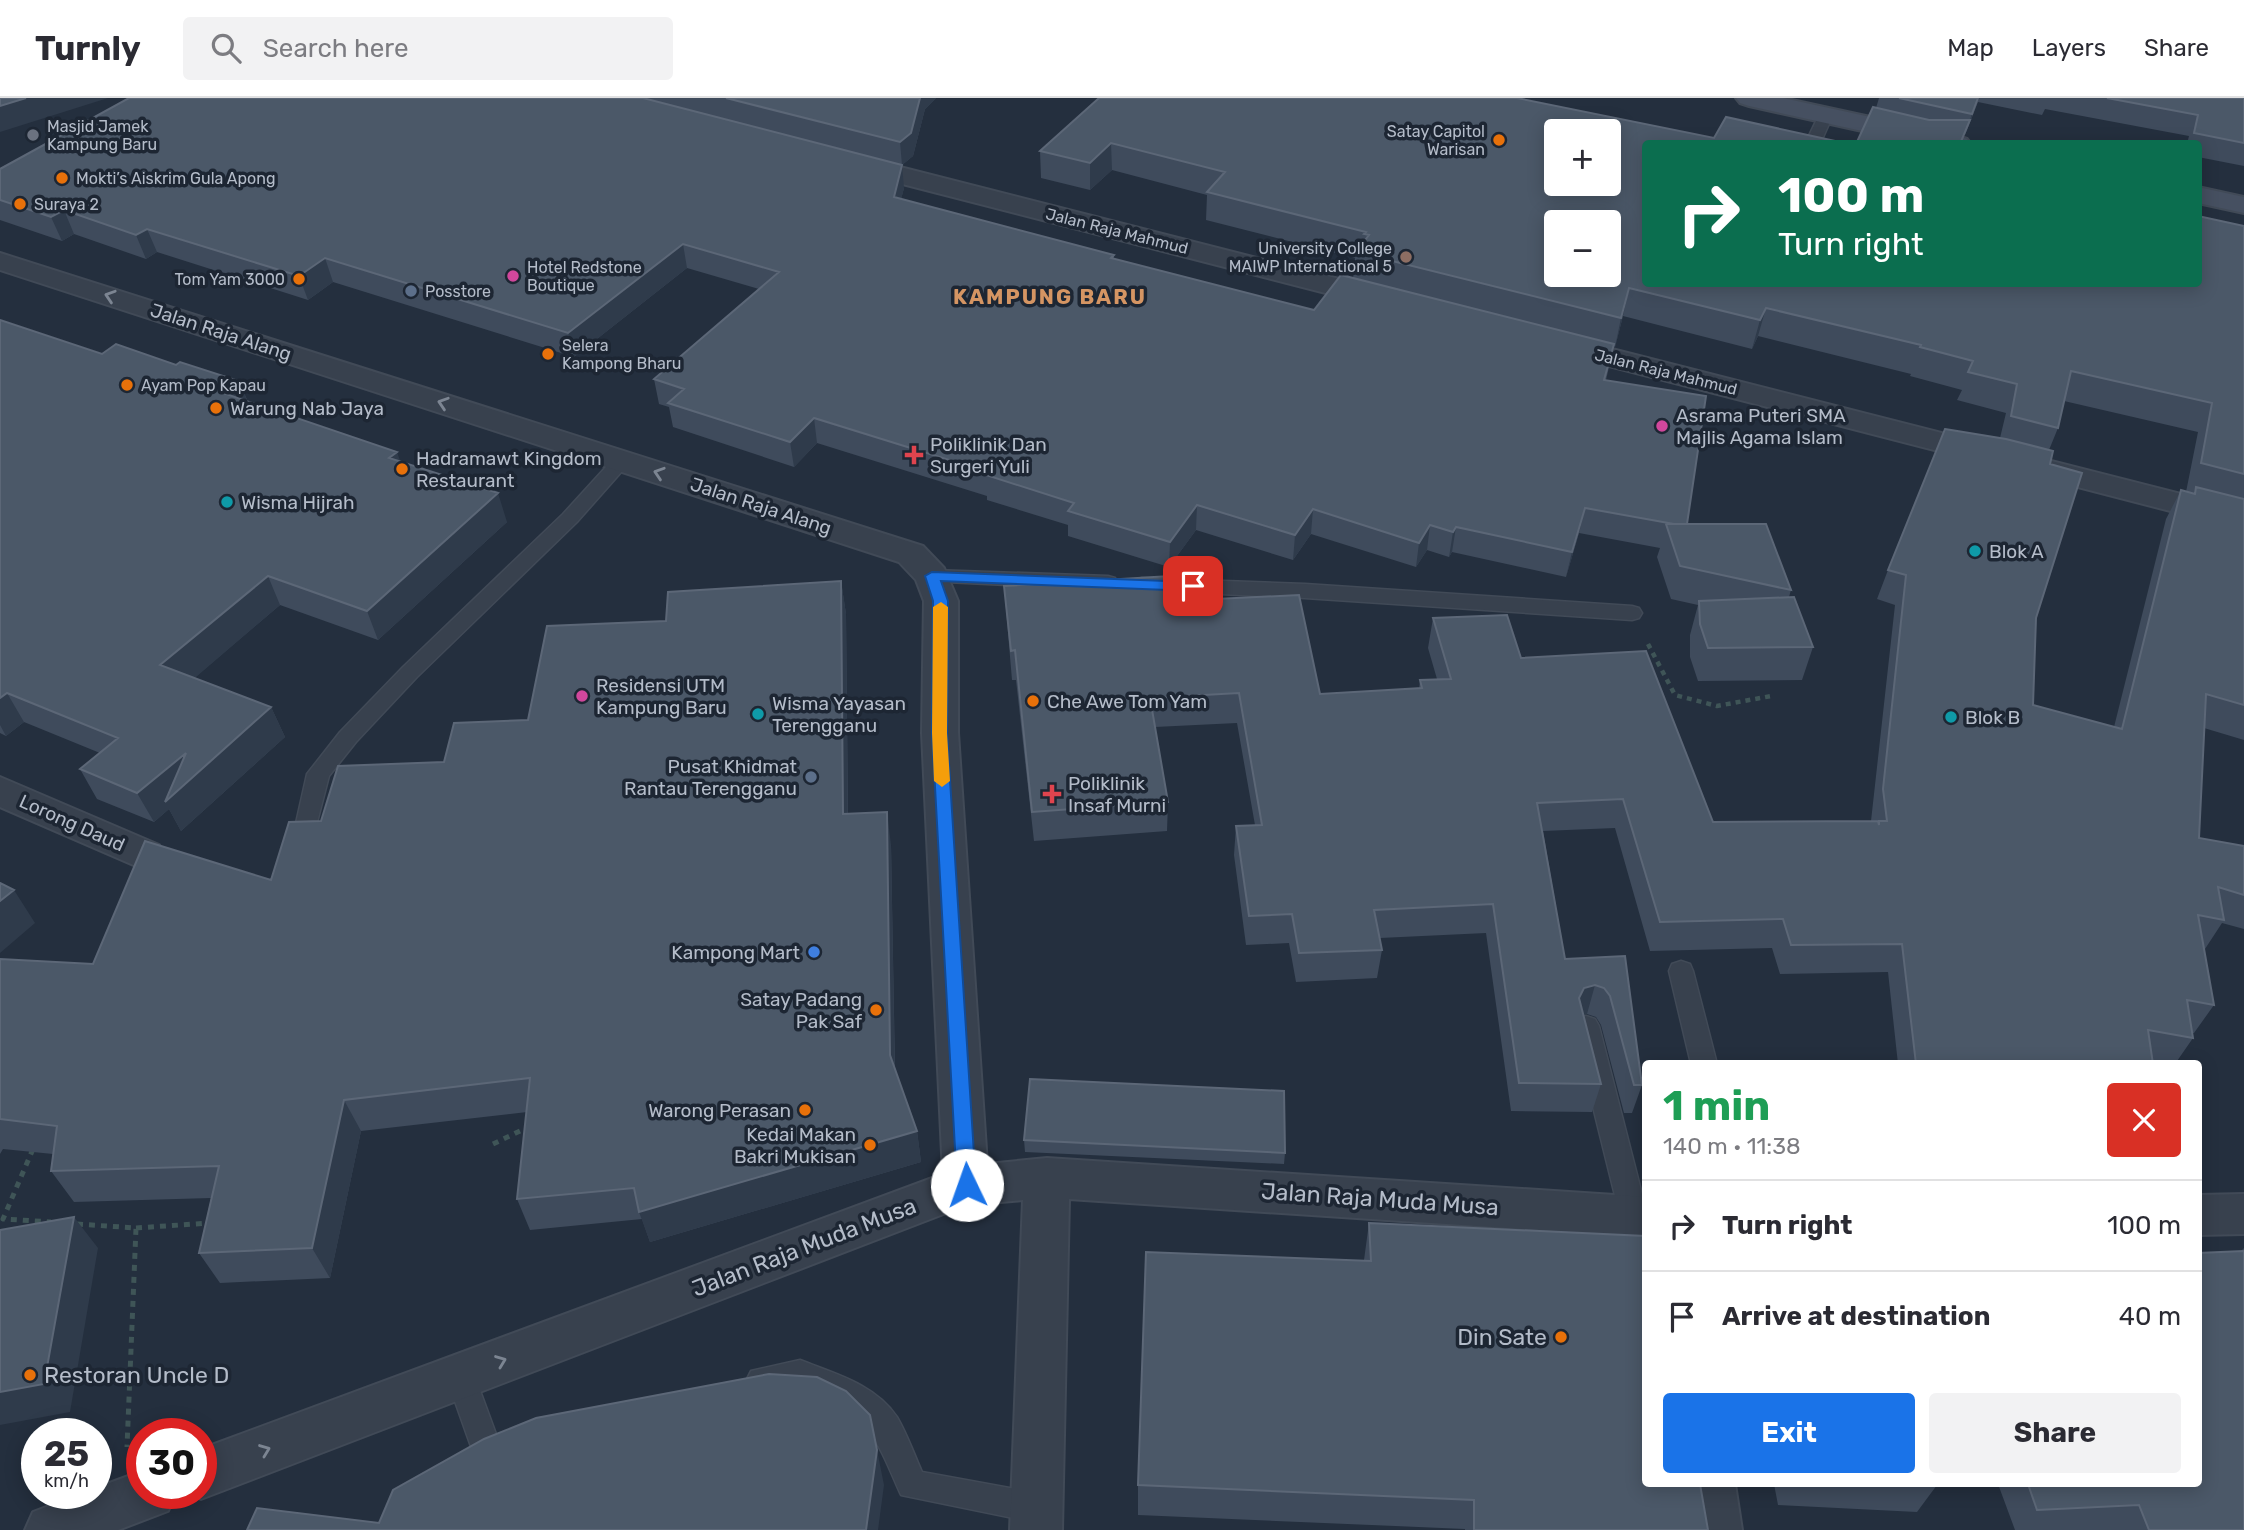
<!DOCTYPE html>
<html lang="en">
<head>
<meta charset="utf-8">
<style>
  body { margin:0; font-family:Rubik,sans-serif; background:#f2f2f3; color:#2b2b33; height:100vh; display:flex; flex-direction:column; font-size:26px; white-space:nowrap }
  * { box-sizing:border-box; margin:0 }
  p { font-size:23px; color:#7c7c81 }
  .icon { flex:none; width:38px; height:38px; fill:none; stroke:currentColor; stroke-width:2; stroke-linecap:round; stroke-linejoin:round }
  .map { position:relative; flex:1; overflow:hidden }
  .side { position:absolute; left:1642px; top:962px; width:560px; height:427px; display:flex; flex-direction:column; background:#fff; border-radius:7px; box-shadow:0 4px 18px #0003 }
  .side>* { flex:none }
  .banner { position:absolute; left:1642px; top:42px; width:560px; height:147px; border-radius:7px; box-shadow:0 4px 18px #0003; background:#0b6e4f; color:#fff; overflow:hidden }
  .controls { position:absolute; left:1544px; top:21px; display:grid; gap:14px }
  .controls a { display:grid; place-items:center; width:77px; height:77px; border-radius:7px; background:#fff; box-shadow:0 4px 18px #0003; font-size:35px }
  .speed { position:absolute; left:21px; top:1320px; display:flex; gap:14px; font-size:35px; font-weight:700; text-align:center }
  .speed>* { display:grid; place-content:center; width:91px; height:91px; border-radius:50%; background:#fff; box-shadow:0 4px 18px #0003; line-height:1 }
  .speed small { font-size:18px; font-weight:400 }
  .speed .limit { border:10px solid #d22; background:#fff; color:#111 }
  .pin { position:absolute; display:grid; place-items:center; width:60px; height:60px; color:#fff; margin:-30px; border-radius:14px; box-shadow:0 4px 10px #0006 }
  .me { position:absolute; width:77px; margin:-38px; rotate:357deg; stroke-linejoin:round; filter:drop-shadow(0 0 5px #0008) }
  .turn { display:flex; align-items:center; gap:24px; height:147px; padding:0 21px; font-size:32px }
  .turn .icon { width:91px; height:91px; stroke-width:2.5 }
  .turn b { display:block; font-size:49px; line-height:60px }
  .round { display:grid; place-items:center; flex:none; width:74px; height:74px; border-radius:7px; background:#f2f2f3 }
  .headline { display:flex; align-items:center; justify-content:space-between; height:119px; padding:0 21px }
  h1 { font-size:42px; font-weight:700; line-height:52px; color:#1e9e55 }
  .primary-button { display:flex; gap:14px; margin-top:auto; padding:14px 21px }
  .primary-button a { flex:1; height:80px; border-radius:7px; background:#1a73e8; color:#fff; font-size:28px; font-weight:700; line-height:80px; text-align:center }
  .primary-button a+a { background:#f2f2f3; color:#2b2b33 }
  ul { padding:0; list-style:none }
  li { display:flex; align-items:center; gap:21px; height:91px; padding:0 21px; border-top:2px solid #e1e1e2 }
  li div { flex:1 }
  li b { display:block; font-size:26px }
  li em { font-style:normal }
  header { display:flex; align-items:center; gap:42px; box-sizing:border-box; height:98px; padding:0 35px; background:#fff; border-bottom:2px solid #e1e1e2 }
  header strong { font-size:33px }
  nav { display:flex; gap:38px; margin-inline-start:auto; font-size:24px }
  .search { width:490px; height:63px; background:#f2f2f3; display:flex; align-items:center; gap:18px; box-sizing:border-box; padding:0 24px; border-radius:7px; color:#7c7c81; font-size:26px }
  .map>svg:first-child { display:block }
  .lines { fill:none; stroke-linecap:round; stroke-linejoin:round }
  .lane-casing { stroke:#414a57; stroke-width:3 }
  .street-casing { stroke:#414a57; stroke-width:4 }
  .secondary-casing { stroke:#414a57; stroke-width:4 }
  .path-far1 { stroke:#3f5557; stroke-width:4.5; stroke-dasharray:5 5; stroke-linecap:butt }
  .path { stroke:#3f5557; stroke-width:5; stroke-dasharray:6 6; stroke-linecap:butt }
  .lane { fill:#38414e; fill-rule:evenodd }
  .street { fill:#38414e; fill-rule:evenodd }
  .secondary { fill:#465061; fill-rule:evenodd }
  .wall { fill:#3f4b5c; fill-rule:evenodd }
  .shaded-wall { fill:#2f3b4b }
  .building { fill:#4b5868; stroke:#5c6777; stroke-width:2; fill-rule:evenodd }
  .oneway { stroke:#7c8592 }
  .route { fill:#1a73e8; stroke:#114b97; stroke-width:2 }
  .slow { fill:#f59e0b }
  .worship-dot { fill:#6b7280; stroke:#1d2633; stroke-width:2.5 }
  .food-dot { fill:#e8710a; stroke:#1d2633; stroke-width:2.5 }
  .education-dot { fill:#8d6e63; stroke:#1d2633; stroke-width:2.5 }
  .hotel-dot { fill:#d1479c; stroke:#1d2633; stroke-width:2.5 }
  .service-dot { fill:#5c6f8a; stroke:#1d2633; stroke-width:2.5 }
  .health-dot { fill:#e0444e; stroke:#1d2633; stroke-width:2.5 }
  .culture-dot { fill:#0f9aa8; stroke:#1d2633; stroke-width:2.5 }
  .shop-dot { fill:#3f7fe0; stroke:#1d2633; stroke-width:2.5 }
  .labels { text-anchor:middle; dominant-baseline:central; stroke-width:7; stroke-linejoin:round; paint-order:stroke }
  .far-poi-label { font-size:16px; fill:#b4bcc9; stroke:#1d2633; text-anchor:start }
  .far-street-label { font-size:16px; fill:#b4bcc9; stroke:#1d2633 }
  .street-label { font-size:19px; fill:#b4bcc9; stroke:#1d2633 }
  .poi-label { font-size:19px; fill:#b4bcc9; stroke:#1d2633; text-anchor:start }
  .far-district-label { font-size:21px; font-weight:bold; letter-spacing:2px; fill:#d59563; stroke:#1d2633 }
  .near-street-label { font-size:23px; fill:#b4bcc9; stroke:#1d2633 }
  .near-poi-label { font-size:23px; fill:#b4bcc9; stroke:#1d2633; text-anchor:end }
</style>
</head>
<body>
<header>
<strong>Turnly</strong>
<div class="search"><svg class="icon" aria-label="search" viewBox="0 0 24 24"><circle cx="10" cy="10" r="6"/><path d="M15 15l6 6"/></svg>Search here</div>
<nav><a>Map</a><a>Layers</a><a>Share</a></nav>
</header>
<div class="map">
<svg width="2244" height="1432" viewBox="0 0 2244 1432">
  <rect width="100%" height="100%" fill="#242f3e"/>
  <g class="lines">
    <g class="lane-casing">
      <path id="lane" d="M1826 13 1833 17 1820 46H1805L1819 17Z
        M622 357 631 363 577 424 417 579 356 644 329 678 313 740 305 742 297 740 294 734 307 676 340 634 403 569 563 416 615 359Z
        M932 472 1108 478 1115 480 1118 485 1115 490 1108 492 925 483 922 478 925 473Z
        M1142 480 1305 486 1632 508 1639 510 1642 515 1639 520 1632 522 1305 500 1135 492 1132 487 1135 482Z
        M1681 863 1690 866 1693 873 1717 966H1691L1669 873 1672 866Z
        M1586 918 1595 921 1599 928 1645 1108 1644 1126 1634 1130 1624 1126 1620 1118 1573 928 1577 921Z
        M800 1262C835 1276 875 1286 897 1319 907 1336 914 1356 922 1374L1037 1395 1048 1399 1052 1410 1048 1421 1037 1425 901 1397C882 1355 871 1317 824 1299 816 1296 806 1290 798 1290 781 1290 768 1299 751 1293L746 1283 751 1273Z
        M461 1264 471 1268 500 1347 509 1351 513 1361 509 1371 491 1378 480 1374 446 1278 451 1268Z"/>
    </g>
    <g class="street-casing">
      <path id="street" d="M853 57 1394 195 1398 201 1394 207 1384 210 844 71 840 65 844 59Z
        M0 155 923 448 944 470 958 503V635L987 1066 1047 1060 1645 1099V1139L1069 1101 1062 1432H1010L1023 1102 967 1107 201 1401 186 1395H201V1351L943 1076 922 635 924 503 916 482 899 464 0 172Z
        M1561 238 2244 412V432L1551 253 1546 247 1551 241Z
        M0 679 159 747 165 757 159 767 145 772 0 709Z
        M2244 1096V1136L2198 1137V1097Z
        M142 1373V1395H176L168 1413 118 1432H25L33 1414 83 1395H96V1390Z
        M1683 1386H1735L1742 1432H1690Z"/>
    </g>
    <g class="secondary-casing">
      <path id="secondary" d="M1736 0H1783L1958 38 1967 41 1971 46H1921L1749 8 1740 5Z
        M2198 89 2244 99V115L2198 105Z"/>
    </g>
    <path class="path-far1" d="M1648 546 1675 597 1717 608 1771 598"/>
    <path class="path" d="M493 1046 528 1029
      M33 1051 3 1121 51 1124
      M77 1126 136 1130 127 1349
      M136 1130 209 1125"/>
    <use href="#lane" class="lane"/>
    <use href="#street" class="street"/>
    <use href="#secondary" class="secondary"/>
  </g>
  <path class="wall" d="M129 0H936L925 11 913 58 902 67 789 38 904 90 901 101 1114 157V161L1314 212 1353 180 1355 160 1206 122 1207 97 1112 72 1090 92 1041 80 1040 53 1099 0 1714 40 2244 128V642L2204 630 2199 740 2244 748V831L2222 825 2205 851 2204 850 2214 907 2194 935H2192L2193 940 2175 966H2160L2153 965V966H1898L1888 874 1780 876 1772 850 1650 853 1615 730 1543 733 1565 861 1625 858 1642 987 1632 1015H1624L1601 927 1596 919 1587 916 1583 917 1601 986 1592 1014 1511 1013 1486 835 1380 840 1382 852 1377 880 1296 884 1289 845 1246 847 1234 757 1236 728 1255 727 1237 625 1155 629 1168 704 1167 733 1034 743 1016 582H1012L1004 488 1175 503 1320 596 1419 591 1420 582 1437 581 1428 550 1433 520 1521 560 1713 724 1871 723 1895 507 1877 501 1888 472 2000 340 2006 315 1957 302 1962 292 1910 278 1911 276 1758 238 1752 251 1623 218 1615 249 1614 248 1606 282 1687 426 1791 492 1789 499 1813 549 1802 582 1698 583 1690 559V537L1698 507 1671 501 1657 459 1660 450 1579 435 1566 479 1452 454 1449 459 1427 452 1416 469 1311 436 1293 462 1196 432 1169 469 1068 438V427L987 402V398L817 345 794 369 673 329 669 309 659 306 654 281 759 191 687 170 574 259 333 184 308 202 157 154 146 161 74 136 62 143 0 122V71ZM2064 303 2198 334 2186 394 2181 392 2166 421 2114 629 2033 607 2036 520 2050 366 2049 352 2058 330Z
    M1879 0H2244V68L2198 59V46H2187L2189 38 2045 11 2042 17 1978 4 1965 37 1876 10Z
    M0 222 102 256 176 267 239 283 248 304 400 364 507 424 378 542 280 507 194 580 271 609 285 639 181 733 169 711 154 724 97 701 80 671 100 655 24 624 6 638 0 635Z
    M841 483 846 516 848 716 891 747 895 970 917 1033 921 1064 650 1144 642 1121 530 1132 517 1101 527 1014 361 1033 330 1180 220 1185 199 1155 211 1100 74 1104 51 1073 53 1056 3 1051 0 1056V861L93 866 271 782 321 723 444 664 528 622 666 523Z
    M1024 1042 1285 1055 1284 1066 1025 1054Z
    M1369 1125 1645 1386 1708 1432H1465V1431L1138 1417V1387L1364 1162Z
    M2244 1150V1432H2015L1998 1386H2198L2241 1153Z
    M1774 1386H1937V1387L1917 1414 1778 1407Z"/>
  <path class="shaded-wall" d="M26 0H108L0 34V8Z
    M920 0H936L925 11 913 58 902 67 900 44Z
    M1978 0H1979L1965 37 1972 16Z
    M1111 45 1112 72 1090 92V65Z
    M902 67 904 90 896 122 894 99Z
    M64 112 74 136 62 143 51 119Z
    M147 131 157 154 146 161 136 137Z
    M683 146 687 170 574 259 568 235Z
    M325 160 333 184 308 202 299 178Z
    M1629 190 1623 218 1615 249 1621 220Z
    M1766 210 1758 238 1752 251 1760 222Z
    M239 283 251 312 223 295Z
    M814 320 817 345 794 369 790 344Z
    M397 354 407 383 389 360Z
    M498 395 507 424 378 542 367 513Z
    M1197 407 1196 432 1169 469 1170 444Z
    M1585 410 1579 435 1566 479 1572 454Z
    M1313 411 1311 436 1293 462 1295 437Z
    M1430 427 1427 452 1416 469 1419 445Z
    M1456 429 1452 454 1449 459 1453 434Z
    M268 478 280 507 175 597 160 567Z
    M841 483 846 516 848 750 843 716Z
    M7 595 24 624 6 638 0 627V600Z
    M271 609 285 639 181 733 169 711 154 724 137 695 186 655Z
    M887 714 891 747 895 989 890 957Z
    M14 792 35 825 0 855V803Z
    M1595 887 1587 916 1576 919 1579 900 1584 890Z
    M344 1002 361 1033 330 1180 312 1150Z
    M917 1033 921 1064 650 1144 639 1114Z
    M74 1119 98 1150 70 1314 0 1327V1294Z
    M870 1317 884 1387 878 1432H866Z"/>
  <path class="building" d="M0 0H26L0 8Z
    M129 0H643L902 67 894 99 1114 157 1111 160 1314 212 1341 177 1614 246 1604 282 1706 298 1687 426H1674L1585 410 1572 454 1456 429 1453 434 1430 427 1419 445 1313 411 1295 437 1197 407 1170 444 1068 413 1074 405 986 377 988 374 814 320 790 344 668 305 684 291 654 281 779 174 683 146 568 235 325 160 299 178 147 131 136 137 64 112 51 119 0 102V71Z
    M726 0H920L911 35 900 44Z
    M1099 0H1517L1714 40 1726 19 1849 46H1645V186H2198V118L2244 128V376L2201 365 2212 305 2071 273 2058 330 2011 318 2017 286 1968 274 1973 263 1920 249 1921 247 1766 210 1760 222 1629 190 1621 220 1356 154 1369 137 1364 136 1366 134 1207 94 1225 74 1111 45 1090 65 1040 53ZM1556 33H1608V86H1556ZM1556 124H1608V177H1556Z
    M1899 0H1978L1972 16Z
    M2107 0H2244V45L2194 35 2198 17Z
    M1873 9 1929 22H1970L1960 46H1856Z
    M0 222 102 256 116 246 176 267 180 264 239 283 223 295 397 354 389 360 498 395 367 513 268 478 160 567 271 609 165 704 186 655 137 695 80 671 118 640 7 595 0 600Z
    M1945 331 2006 341 2053 353 2050 366 2082 375 2036 520 2033 607 2122 631 2181 392 2195 396 2196 389 2244 401V607L2206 596 2199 740 2244 748V797L2218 789 2224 822 2198 817 2214 907 2187 902 2193 940 2148 932 2153 966H1916L1902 846 1791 847 1783 821 1660 824 1623 701 1537 705 1565 861 1625 858 1642 987H1634L1610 898 1604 890 1595 887 1584 890 1579 900 1601 986 1519 985 1493 806 1374 812 1382 852 1299 855 1292 816 1249 818 1236 728 1262 727 1239 595 1150 600 1168 704 1032 714 1015 552 1011 553 1004 488 1170 478 1175 503 1299 497 1320 596 1422 590 1420 582 1451 581 1433 520 1507 517 1521 560 1646 553 1713 724 1878 723 1879 727V723H1887L1883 691 1906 477 1888 472Z
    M1666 426H1766L1791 492 1680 468Z
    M841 483 843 716 887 714 890 957 917 1033 639 1114 634 1090 517 1101 530 980 344 1002 312 1150 199 1155 219 1068 51 1073 57 1028 0 1021V861L93 866 145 743 271 782 289 724 321 723 338 668 444 664 454 625 528 622 547 528 666 523 668 494Z
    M1794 499 1813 549 1708 550 1700 526 1699 503Z
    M0 785 14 792 0 803Z
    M1030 981 1284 993 1285 1055 1024 1042Z
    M74 1119 44 1286 0 1294V1132Z
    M1369 1125 1645 1138V1386H1700L1708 1432H1474V1402L1138 1387 1146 1154 1371 1163Z
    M2244 1153V1432H2149L2139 1407 2037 1412 2028 1386H2198V1155Z
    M769 1276 817 1279 846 1293 870 1317 877 1352 866 1432H247L257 1410 379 1425 393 1392 484 1341 536 1320Z"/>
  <defs><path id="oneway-chevron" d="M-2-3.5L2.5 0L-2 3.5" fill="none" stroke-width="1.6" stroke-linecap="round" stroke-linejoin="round" transform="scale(1.75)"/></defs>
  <g class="oneway">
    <use href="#oneway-chevron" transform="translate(110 198) rotate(-162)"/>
    <use href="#oneway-chevron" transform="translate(443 305) rotate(-162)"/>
    <use href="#oneway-chevron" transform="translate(659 375) rotate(-162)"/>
    <use href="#oneway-chevron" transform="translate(501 1263) rotate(-21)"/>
    <use href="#oneway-chevron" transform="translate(265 1352) rotate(-21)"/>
  </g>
  <path class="route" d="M932 474 1193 484 1200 488 1193 493 941 483 948 503 947 635 976 1087 973 1093 967 1095 960 1093 957 1087 932 635 933 503 925 478Z"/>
  <path class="slow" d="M941 504 948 509 947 635 950 683 942 689 934 683 932 635 933 509Z"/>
  <circle class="worship-dot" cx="33" cy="37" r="7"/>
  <g class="food-dot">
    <circle cx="1499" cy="42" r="7"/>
    <circle cx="62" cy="80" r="7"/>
    <circle cx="20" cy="106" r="7"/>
    <circle cx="299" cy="181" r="7"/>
    <circle cx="548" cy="256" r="7"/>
    <circle cx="127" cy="287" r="7"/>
    <circle cx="216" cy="310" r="7"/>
    <circle cx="402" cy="371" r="7"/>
    <circle cx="1033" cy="603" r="7"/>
    <circle cx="876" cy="912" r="7"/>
    <circle cx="805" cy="1012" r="7"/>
    <circle cx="870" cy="1047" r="7"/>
    <circle cx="1561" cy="1239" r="7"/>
    <circle cx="30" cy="1277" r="7"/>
  </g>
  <circle class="education-dot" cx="1406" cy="159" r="7"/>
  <g class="hotel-dot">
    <circle cx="513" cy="178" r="7"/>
    <circle cx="1662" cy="328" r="7"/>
    <circle cx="582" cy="598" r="7"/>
  </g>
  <g class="service-dot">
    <circle cx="411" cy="193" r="7"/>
    <circle cx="811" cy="679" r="7"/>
  </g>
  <g class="health-dot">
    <path d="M910.5 346.5h7v7h7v7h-7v7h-7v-7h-7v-7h7z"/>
    <path d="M1048.5 685.5h7v7h7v7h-7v7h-7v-7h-7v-7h7z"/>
  </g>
  <g class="culture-dot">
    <circle cx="227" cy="404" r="7"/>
    <circle cx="1975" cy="453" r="7"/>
    <circle cx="758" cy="616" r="7"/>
    <circle cx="1951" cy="619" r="7"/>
  </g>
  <circle class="shop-dot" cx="814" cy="854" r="7"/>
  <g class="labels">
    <g class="far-poi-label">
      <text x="47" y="28">Masjid Jamek<tspan x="47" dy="18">Kampung Baru</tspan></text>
      <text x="1485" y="33" text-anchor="end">Satay Capitol<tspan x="1485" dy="18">Warisan</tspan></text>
      <text x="76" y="80">Mokti’s Aiskrim Gula Apong</text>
      <text x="34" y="106">Suraya 2</text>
      <text x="1392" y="150" text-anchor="end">University College<tspan x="1392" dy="18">MAIWP International 5</tspan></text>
      <text x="527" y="169">Hotel Redstone<tspan x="527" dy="18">Boutique</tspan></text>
      <text x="285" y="181" text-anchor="end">Tom Yam 3000</text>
      <text x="425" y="193">Posstore</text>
      <text x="562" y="247">Selera<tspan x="562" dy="18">Kampong Bharu</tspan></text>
      <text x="141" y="287">Ayam Pop Kapau</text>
    </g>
    <g class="far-street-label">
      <text transform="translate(1117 133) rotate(14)">Jalan Raja Mahmud</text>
      <text transform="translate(1666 274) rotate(14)">Jalan Raja Mahmud</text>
    </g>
    <g class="street-label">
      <text transform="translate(221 234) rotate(18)">Jalan Raja Alang</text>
      <text transform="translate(761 408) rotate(18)">Jalan Raja Alang</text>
      <text transform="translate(72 725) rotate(24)">Lorong Daud</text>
    </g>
    <g class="poi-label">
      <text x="230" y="310">Warung Nab Jaya</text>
      <text x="1676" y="317">Asrama Puteri SMA<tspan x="1676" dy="22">Majlis Agama Islam</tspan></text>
      <text x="930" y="346">Poliklinik Dan<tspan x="930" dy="22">Surgeri Yuli</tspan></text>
      <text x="416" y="360">Hadramawt Kingdom<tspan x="416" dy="22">Restaurant</tspan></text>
      <text x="241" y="404">Wisma Hijrah</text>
      <text x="1989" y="453">Blok A</text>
      <text x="596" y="587">Residensi UTM<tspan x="596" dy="22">Kampung Baru</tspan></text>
      <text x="1047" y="603">Che Awe Tom Yam</text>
      <text x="772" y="605">Wisma Yayasan<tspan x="772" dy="22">Terengganu</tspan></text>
      <text x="1965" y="619">Blok B</text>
      <text x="797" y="668" text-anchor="end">Pusat Khidmat<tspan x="797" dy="22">Rantau Terengganu</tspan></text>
      <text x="1068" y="685">Poliklinik<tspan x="1068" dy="22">Insaf Murni</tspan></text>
      <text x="800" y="854" text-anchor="end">Kampong Mart</text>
      <text x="862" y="901" text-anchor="end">Satay Padang<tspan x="862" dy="22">Pak Saf</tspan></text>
      <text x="791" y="1012" text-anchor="end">Warong Perasan</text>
      <text x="856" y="1036" text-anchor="end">Kedai Makan<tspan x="856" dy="22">Bakri Mukisan</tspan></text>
    </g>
    <g class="far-district-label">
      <text x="1050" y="198">KAMPUNG BARU</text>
    </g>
    <g class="near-street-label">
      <text transform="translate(1380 1101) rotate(4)">Jalan Raja Muda Musa</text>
      <text transform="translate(804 1149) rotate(-21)">Jalan Raja Muda Musa</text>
    </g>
    <g class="near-poi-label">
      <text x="1547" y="1239">Din Sate</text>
      <text x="44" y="1277" text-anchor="start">Restoran Uncle D</text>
    </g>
  </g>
</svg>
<div class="controls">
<a>+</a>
<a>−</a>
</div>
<div class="speed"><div>25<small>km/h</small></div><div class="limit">30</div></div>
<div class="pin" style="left:1193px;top:488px;background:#d93025"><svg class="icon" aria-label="arrive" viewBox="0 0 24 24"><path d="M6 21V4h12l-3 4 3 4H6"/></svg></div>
<svg class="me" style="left:967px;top:1087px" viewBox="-20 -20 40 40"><circle r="19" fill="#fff"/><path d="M0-13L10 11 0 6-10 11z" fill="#1a73e8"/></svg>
<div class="banner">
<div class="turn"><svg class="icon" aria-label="right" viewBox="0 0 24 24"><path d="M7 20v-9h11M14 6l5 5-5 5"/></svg><div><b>100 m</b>Turn right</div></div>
</div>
<section class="side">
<div class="headline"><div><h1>1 min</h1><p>140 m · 11:38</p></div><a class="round" style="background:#d93025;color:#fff"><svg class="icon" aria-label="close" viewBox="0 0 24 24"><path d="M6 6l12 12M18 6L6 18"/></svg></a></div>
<ul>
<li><svg class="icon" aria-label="right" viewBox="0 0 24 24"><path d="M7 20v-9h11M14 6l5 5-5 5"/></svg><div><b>Turn right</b></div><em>100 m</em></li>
<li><svg class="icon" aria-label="arrive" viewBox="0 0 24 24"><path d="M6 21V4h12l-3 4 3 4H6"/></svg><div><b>Arrive at destination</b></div><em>40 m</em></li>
</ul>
<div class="primary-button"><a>Exit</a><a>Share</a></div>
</section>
</div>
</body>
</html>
